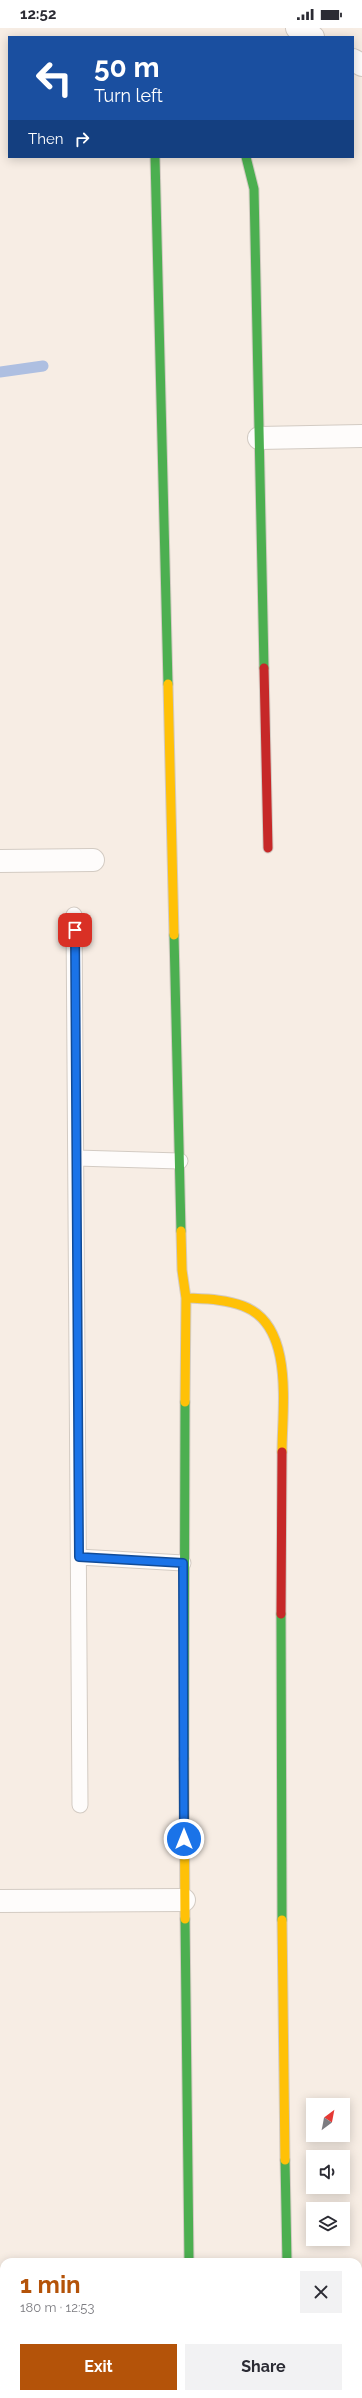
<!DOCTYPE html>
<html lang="en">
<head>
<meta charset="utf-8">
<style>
  body { margin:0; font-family:Raleway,sans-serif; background:#f2f2f3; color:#2b2b33; height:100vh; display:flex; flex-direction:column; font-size:15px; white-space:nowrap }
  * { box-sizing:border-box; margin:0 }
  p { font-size:13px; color:#7c7c81 }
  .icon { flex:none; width:22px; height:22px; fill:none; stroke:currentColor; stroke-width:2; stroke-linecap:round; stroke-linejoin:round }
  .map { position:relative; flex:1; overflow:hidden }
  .sheet { position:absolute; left:0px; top:2230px; width:362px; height:140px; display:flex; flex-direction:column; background:#fff; border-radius:12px 12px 0 0; box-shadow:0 2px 10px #0003 }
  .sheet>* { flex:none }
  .top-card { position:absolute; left:8px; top:8px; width:346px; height:122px; border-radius:0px; box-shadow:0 2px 10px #0003; background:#1a4fa0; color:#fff; overflow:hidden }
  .needle { width:26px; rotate:32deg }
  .fabs { position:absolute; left:306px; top:2070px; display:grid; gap:8px }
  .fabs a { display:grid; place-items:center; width:44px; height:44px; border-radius:0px; background:#fff; box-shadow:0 2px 10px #0003; font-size:20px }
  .pin { position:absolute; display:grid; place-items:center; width:34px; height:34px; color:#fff; margin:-17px; border-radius:8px; box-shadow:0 2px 6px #0006 }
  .me { position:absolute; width:44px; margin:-22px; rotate:0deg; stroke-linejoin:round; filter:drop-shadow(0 0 3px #0008) }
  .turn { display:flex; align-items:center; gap:14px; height:84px; padding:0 20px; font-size:18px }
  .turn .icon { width:52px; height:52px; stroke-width:2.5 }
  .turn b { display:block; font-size:28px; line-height:34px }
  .then { display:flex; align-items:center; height:38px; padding:0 20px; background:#0003; gap:8px; font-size:15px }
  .round { display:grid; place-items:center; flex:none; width:42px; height:42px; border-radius:0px; background:#f2f2f3 }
  .head { display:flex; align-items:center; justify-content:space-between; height:68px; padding:0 20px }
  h1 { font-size:24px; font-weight:700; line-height:30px; color:#b45309 }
  .button { display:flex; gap:8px; margin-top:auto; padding:8px 20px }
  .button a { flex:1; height:46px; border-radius:0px; background:#b45309; color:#fff; font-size:16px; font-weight:700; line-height:46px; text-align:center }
  .button a+a { background:#f2f2f3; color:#2b2b33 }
  .status { display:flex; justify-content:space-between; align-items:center; height:28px; padding:0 20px; background:#fff; direction:ltr }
  .status svg { height:11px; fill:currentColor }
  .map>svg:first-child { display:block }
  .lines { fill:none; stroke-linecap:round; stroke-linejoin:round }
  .stream { stroke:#aebfe1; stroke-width:11 }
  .lane-casing { stroke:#d3cbc3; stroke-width:17 }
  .street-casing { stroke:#d3cbc3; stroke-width:24 }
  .fast-casing { stroke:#d3cbc3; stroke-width:11 }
  .slow-casing { stroke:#d3cbc3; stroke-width:11 }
  .jam-casing { stroke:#d3cbc3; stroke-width:11 }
  .lane { stroke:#fefcfb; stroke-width:15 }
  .street { stroke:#fefcfb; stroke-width:22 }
  .fast { stroke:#4caf50; stroke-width:9 }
  .slow { stroke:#ffc107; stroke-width:9 }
  .jam { stroke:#c62828; stroke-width:9 }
  .route-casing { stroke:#114b97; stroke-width:10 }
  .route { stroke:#1a73e8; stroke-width:7 }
</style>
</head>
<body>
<div class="status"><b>12:52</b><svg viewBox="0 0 49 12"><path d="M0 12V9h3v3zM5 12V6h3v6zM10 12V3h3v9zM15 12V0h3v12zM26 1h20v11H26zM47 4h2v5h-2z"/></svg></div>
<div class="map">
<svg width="362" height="2370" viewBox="0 0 362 2370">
  <rect width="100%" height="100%" fill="#f7ede4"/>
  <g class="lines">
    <path class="stream" d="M0 344 43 338"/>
    <g class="lane-casing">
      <path id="lane" d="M74 887 80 1777
        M76 1130 180 1133
        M79 1529 183 1535"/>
    </g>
    <g class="street-casing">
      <path id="street" d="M297 0 313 9
        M353 32 362 37
        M259 410 362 408
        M0 833 93 832
        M0 1873 184 1872
        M0 2275H4"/>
    </g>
    <g class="fast-casing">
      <path id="fast" d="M155 129 168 656
        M246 129 254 161 264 640
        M174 907 181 1203
        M281 1586 282 1892
        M184 1731 185 1374
        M185 1891 189 2234
        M285 2132 287 2234
        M193 2366V2370
        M290 2366V2370"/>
    </g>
    <g class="slow-casing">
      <path id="slow" d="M168 656 174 907
        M181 1203 182 1242 186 1270 185 1374
        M186 1270C205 1271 225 1271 243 1278 295 1297 282 1380 282 1424
        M184 1731 185 1891
        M282 1892 285 2132"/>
    </g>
    <g class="jam-casing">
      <path id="jam" d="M264 640 268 820
        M281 1586 282 1424"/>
    </g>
    <use href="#lane" class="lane"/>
    <use href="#street" class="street"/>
    <use href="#fast" class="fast"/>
    <use href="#slow" class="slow"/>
    <use href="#jam" class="jam"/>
  </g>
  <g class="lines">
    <g class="route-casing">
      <path id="route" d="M75 902 79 1529 183 1535 184 1811"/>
    </g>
    <use href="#route" class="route"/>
  </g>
</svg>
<div class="fabs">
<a><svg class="needle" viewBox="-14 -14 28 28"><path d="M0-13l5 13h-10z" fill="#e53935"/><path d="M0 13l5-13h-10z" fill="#7c7c81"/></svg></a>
<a><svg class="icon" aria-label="sound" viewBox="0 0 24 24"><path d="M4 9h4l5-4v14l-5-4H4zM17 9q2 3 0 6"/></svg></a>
<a><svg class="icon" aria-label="layers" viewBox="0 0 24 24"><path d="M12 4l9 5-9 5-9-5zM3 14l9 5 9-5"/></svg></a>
</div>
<div class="pin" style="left:75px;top:902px;background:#d93025"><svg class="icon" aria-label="arrive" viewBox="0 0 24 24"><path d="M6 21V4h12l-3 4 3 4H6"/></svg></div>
<svg class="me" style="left:184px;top:1811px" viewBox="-20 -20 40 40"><circle r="17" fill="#1a73e8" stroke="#fff" stroke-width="3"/><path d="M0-11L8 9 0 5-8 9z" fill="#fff"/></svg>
<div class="top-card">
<div class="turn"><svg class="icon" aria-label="left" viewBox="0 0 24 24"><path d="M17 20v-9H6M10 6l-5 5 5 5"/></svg><div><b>50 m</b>Turn left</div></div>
<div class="then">Then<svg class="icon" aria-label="right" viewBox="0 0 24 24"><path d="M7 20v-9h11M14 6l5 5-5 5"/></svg></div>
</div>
<section class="sheet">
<div class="head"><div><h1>1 min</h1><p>180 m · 12:53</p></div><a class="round"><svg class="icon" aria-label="close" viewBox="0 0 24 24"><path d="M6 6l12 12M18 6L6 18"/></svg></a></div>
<div class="button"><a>Exit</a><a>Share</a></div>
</section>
</div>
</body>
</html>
